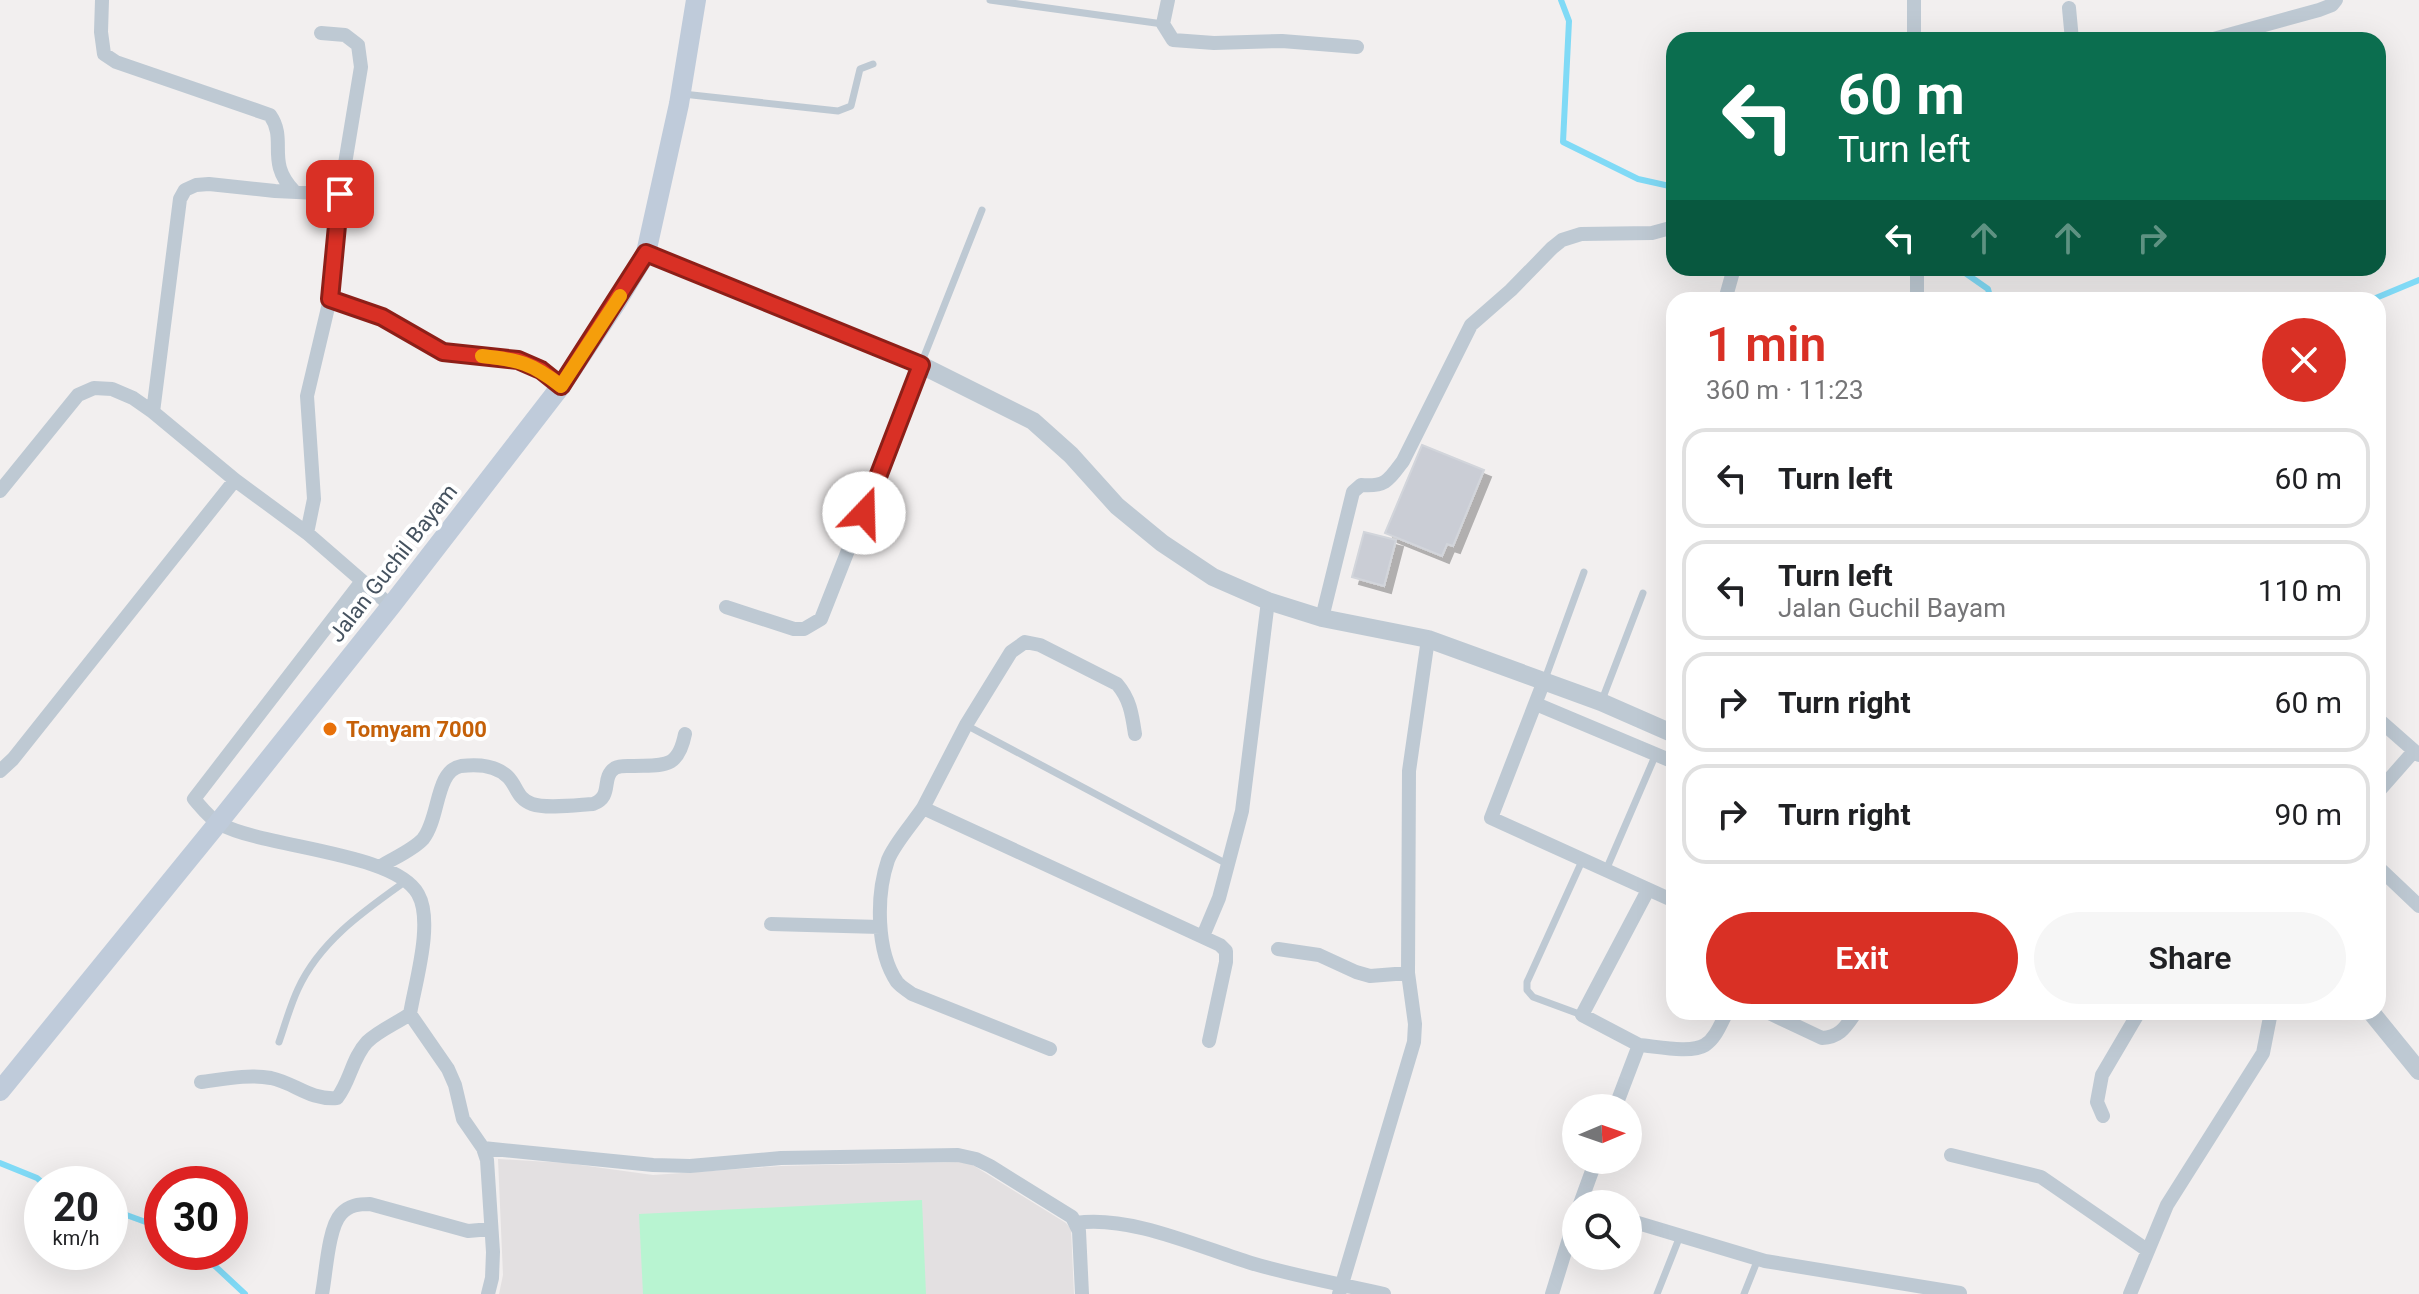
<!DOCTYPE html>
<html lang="en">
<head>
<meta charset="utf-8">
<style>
  body { margin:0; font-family:Roboto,sans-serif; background:#f6f6f6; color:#202124; height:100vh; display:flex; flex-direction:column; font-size:30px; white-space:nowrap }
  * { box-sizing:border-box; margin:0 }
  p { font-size:26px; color:#757577 }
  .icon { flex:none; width:44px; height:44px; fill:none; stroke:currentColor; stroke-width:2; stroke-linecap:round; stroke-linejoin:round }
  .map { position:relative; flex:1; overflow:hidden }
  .details { position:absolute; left:1666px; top:292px; width:720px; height:728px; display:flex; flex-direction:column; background:#fff; border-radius:24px; box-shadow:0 8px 32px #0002 }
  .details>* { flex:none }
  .hud { position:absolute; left:1666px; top:32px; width:720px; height:244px; border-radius:24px; box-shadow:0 8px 32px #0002; background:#0b6e4f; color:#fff; overflow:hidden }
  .needle { width:52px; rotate:88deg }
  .controls { position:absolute; left:1562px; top:1094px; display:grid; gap:16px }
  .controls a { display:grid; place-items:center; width:80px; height:80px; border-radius:50%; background:#fff; box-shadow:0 8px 32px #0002; font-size:40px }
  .speed { position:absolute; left:24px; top:1166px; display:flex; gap:16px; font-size:40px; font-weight:700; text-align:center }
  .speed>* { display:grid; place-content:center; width:104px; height:104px; border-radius:50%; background:#fff; box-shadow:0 8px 32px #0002; line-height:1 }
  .speed small { font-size:20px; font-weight:400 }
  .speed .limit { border:12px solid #d22; background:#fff; color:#111 }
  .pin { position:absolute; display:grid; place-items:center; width:68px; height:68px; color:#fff; margin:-34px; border-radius:16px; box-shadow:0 4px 12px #0006 }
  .me { position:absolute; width:88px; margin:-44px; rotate:21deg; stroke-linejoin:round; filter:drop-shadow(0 0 6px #0008) }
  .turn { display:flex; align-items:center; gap:28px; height:168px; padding:0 40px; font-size:36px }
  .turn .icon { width:104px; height:104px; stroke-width:2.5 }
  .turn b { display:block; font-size:56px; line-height:68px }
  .lanes { display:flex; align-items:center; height:76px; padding:0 40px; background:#0003; justify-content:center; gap:40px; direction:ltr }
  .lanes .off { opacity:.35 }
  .round { display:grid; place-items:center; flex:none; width:84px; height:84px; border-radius:42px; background:#f6f6f6 }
  .summary { display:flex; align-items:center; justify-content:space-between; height:136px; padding:0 40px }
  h1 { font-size:48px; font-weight:600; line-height:60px; color:#d93025 }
  .action { display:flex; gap:16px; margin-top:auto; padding:16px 40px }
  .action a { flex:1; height:92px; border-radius:48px; background:#d93025; color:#fff; font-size:32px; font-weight:600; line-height:92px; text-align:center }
  .action a+a { background:#f6f6f6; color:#202124 }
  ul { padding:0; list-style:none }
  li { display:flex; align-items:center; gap:24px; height:100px; margin:0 16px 12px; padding:0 24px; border:4px solid #e0e0e0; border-radius:24px }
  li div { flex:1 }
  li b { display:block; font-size:30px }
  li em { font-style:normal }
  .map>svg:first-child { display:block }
  .education { fill:#e3e0e1 }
  .green { fill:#b8f4d1 }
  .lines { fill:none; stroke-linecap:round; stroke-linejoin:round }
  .stream { stroke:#80daf6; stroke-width:6 }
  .building { fill:#cacdd5; stroke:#d2d5db; stroke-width:2; filter:url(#shadow) }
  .service { stroke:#bec9d3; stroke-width:7 }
  .minor { stroke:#bec9d3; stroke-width:14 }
  .tertiary { stroke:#bec9d3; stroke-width:18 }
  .secondary { stroke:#bfcbda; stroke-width:20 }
  .route-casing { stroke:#8d1f18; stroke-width:20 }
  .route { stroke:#d93025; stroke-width:14 }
  .slow { stroke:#f59e0b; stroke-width:14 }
  .food-dot { fill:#e8710a; stroke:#fff; stroke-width:3 }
  .labels { text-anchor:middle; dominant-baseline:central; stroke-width:8; stroke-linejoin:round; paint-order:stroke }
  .street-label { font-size:22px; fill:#45525f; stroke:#fff }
  .food-label { font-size:22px; font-weight:bold; fill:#c56008; stroke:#fff; text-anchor:start }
</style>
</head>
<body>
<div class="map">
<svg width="2419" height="1294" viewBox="0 0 2419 1294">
  <defs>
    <filter id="shadow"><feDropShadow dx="7" dy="7" stdDeviation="0" flood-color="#0004"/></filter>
  </defs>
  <rect width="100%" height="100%" fill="#f2efef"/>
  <path class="education" d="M498 1159 566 1163 653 1175 781 1166 961 1162 971 1164 1066 1223 1071 1229 1074 1294H499L503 1275Z"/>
  <path class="green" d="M922 1200 926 1294H643L639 1214Z"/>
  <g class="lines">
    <path class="stream" d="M1561 0 1569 21 1563 142 1638 179 1674 187
      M1958 268 1988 289 1991 300
      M2371 300 2419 280
      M0 1163 37 1178 44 1184
      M110 1209 162 1228
      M200 1252 245 1294"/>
  </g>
  <path class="building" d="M1422 445 1484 470 1453 546 1447 544 1442 556 1385 533Z
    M1364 532 1396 540 1384 586 1352 577Z"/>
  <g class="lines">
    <path class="service" d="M990 0 1163 24
      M683 94 838 111 851 106 860 69 873 64
      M921 364 982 210
      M1545 679 1584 572
      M1602 700 1643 593
      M966 725 1227 864
      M1606 870 1656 754
      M1582 1015 1533 997 1527 990V982L1582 861
      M279 1042C285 1025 290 1006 298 989 320 941 364 911 406 881
      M1657 1294 1680 1236
      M1744 1294 1758 1259"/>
    <path class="minor" d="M102 0 101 32 104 54 116 62 270 115C288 141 265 161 294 191
      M1168 0 1163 24 1173 40 1214 43 1282 41 1357 47
      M1914 0V40
      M2069 8 2072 40
      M2210 40 2319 10 2332 5 2336 0
      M1917 268V300
      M330 299 382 317 443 352 518 360 541 370 561 386
      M1725 300 1734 268
      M153 412 180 199 185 190 196 185 209 184 275 191 340 194
      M0 491 78 395 94 388 112 389 133 398 153 412 235 480 307 533 391 606
      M307 533 314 499 307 396 330 299 340 194 361 67 358 45 345 35 321 33
      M362 581 194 799C201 807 210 819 220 824 265 848 395 852 418 894 434 922 415 983 410 1014L448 1069 455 1085 463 1119 483 1148 487 1160 493 1252 492 1278 488 1294
      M726 607 794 629H804L821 619 921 365
      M1322 618 1353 492 1361 485C1386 487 1389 480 1403 461L1471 325 1511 290 1552 248 1562 240 1581 234 1652 233 1674 227
      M1544 681 1491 818 1674 901
      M1536 704 1674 762
      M2378 719 2419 755
      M1135 734C1132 714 1130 699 1117 684L1040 645 1025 642 1011 652 966 725 923 808 1220 945 1226 951V962L1209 1041
      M0 771 13 759 235 480
      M2378 792 2414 751
      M923 808C913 823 894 844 888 860 876 895 876 951 897 982 901 987 907 990 912 994L1050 1049
      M381 866C394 858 413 850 423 839 440 818 435 771 461 766 477 764 496 765 508 777 517 786 517 799 532 804 546 809 577 805 593 804 614 796 600 778 615 768 620 765 627 766 634 766 664 765 678 769 685 734
      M2378 867 2419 906
      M771 924 880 927
      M1203 936 1219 898 1242 811 1268 601
      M1278 949 1319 955 1356 972 1370 976 1408 973
      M1767 1012 1822 1038C1841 1037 1846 1026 1856 1012
      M1639 1045 1582 1015 1648 890
      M201 1082C224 1079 248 1074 271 1078 295 1083 309 1100 337 1098 350 1082 352 1058 367 1042 378 1031 397 1023 410 1014
      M1615 1108 1639 1045C1655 1046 1691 1054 1705 1045 1716 1038 1721 1023 1727 1012
      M2103 1116 2097 1102 2102 1075 2139 1012
      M483 1148 653 1165 690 1166 781 1158 958 1155 976 1159 990 1166 1072 1217 1079 1231 1082 1294
      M1951 1155 2041 1177 2147 1250
      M1580 1204 1596 1160
      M1628 1220 1765 1261 1960 1293
      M1076 1223C1130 1215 1199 1247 1251 1263 1294 1276 1340 1284 1384 1294
      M322 1294C326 1274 328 1228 341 1214 349 1205 359 1204 370 1204L468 1231 491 1229
      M1339 1294 1414 1042 1415 1024 1408 973 1409 771 1428 639
      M1552 1294 1576 1216
      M2130 1294 2167 1205 2263 1053 2271 1012"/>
    <path class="tertiary" d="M646 253 921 365 1033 421 1071 455 1117 506 1162 543 1213 577 1268 601 1322 618 1428 639 1601 702 1674 734
      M2371 1012 2419 1071"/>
    <path class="secondary" d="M0 1091 218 823 391 606 561 386 616 303 646 253 679 104 696 0"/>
  </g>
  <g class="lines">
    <g class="route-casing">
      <path id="route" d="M340 194 330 299 382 317 443 352 518 360 541 370 561 386 646 253 921 365 864 513"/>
    </g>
    <use href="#route" class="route"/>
    <path class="slow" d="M482 356C519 360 532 363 561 386L620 296"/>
  </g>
  <circle class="food-dot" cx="330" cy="729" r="8"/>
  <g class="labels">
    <g class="street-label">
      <text transform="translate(393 563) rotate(-52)">Jalan Guchil Bayam</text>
    </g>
    <g class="food-label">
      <text x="346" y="729">Tomyam 7000</text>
    </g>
  </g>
</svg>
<div class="controls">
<a><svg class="needle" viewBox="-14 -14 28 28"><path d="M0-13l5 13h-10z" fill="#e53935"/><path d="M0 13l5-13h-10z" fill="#757577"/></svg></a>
<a><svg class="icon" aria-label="search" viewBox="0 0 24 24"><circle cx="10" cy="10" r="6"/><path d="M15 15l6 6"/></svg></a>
</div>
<div class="speed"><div>20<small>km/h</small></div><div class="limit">30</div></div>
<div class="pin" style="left:340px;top:194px;background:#d93025"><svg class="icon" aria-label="arrive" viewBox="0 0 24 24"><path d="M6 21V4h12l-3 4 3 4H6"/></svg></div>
<svg class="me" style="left:864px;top:513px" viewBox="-20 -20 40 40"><circle r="19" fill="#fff"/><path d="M0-13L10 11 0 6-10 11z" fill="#d93025"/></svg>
<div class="hud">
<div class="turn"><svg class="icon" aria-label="left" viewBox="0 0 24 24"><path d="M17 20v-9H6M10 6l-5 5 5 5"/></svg><div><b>60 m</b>Turn left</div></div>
<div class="lanes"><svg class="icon" aria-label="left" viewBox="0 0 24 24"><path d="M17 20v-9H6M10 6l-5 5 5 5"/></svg><svg class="icon off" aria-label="ahead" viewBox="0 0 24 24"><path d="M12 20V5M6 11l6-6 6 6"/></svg><svg class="icon off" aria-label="ahead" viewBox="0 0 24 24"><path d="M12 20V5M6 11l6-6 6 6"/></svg><svg class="icon off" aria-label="right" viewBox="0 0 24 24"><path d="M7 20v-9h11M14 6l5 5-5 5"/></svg></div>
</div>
<section class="details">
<div class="summary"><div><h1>1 min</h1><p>360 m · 11:23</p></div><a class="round" style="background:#d93025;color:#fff"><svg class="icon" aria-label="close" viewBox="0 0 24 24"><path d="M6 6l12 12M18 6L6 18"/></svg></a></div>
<ul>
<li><svg class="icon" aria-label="left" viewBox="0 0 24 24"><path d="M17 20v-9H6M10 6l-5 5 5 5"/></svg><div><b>Turn left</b></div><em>60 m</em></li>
<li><svg class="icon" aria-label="left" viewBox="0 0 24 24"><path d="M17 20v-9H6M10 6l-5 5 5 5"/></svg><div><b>Turn left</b><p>Jalan Guchil Bayam</p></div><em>110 m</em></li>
<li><svg class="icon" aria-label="right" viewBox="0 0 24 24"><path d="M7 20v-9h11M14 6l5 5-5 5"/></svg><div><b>Turn right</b></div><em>60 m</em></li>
<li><svg class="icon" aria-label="right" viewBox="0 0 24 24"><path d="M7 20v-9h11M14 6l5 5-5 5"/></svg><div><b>Turn right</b></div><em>90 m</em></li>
</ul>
<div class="action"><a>Exit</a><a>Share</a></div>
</section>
</div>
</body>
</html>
